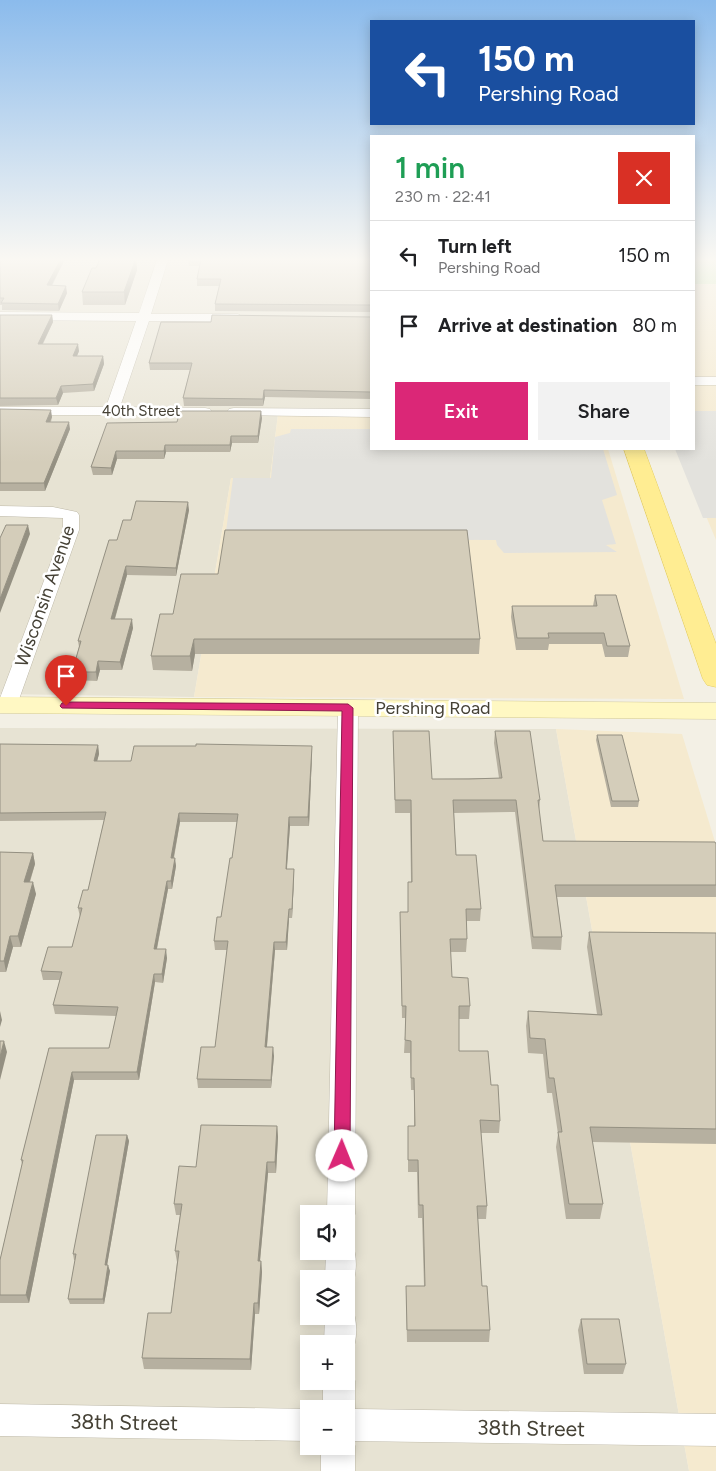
<!DOCTYPE html>
<html lang="en">
<head>
<meta charset="utf-8">
<style>
  body { margin:0; font-family:Figtree,sans-serif; background:#f2f2f2; color:#202124; height:100vh; display:flex; flex-direction:column; font-size:19px; white-space:nowrap }
  * { box-sizing:border-box; margin:0 }
  p { font-size:16px; color:#757577 }
  .icon { flex:none; width:28px; height:28px; fill:none; stroke:currentColor; stroke-width:2; stroke-linecap:round; stroke-linejoin:round }
  .map { position:relative; flex:1; overflow:hidden }
  .sheet { position:absolute; left:370px; top:135px; width:325px; height:315px; display:flex; flex-direction:column; background:#fff; border-radius:0px; box-shadow:0 2px 12px #0003 }
  .sheet>* { flex:none }
  .banner { position:absolute; left:370px; top:20px; width:325px; height:105px; border-radius:0px; box-shadow:0 2px 12px #0003; background:#1a4fa0; color:#fff; overflow:hidden }
  .controls { position:absolute; left:300px; top:1205px; display:grid; gap:10px }
  .controls a { display:grid; place-items:center; width:55px; height:55px; border-radius:0px; background:#fff; box-shadow:0 2px 12px #0003; font-size:25px }
  .pin { position:absolute; display:grid; place-items:center; width:42px; height:42px; color:#fff; margin:-51px -21px; border-radius:50% 50% 50% 0; rotate:-45deg; box-shadow:0 0 5px #0007 }
  .pin .icon { rotate:45deg }
  .me { position:absolute; width:55px; margin:-28px; rotate:1deg; stroke-linejoin:round; filter:drop-shadow(0 0 4px #0008) }
  .turn { display:flex; align-items:center; gap:18px; height:105px; padding:0 25px; font-size:22px }
  .turn .icon { width:65px; height:65px; stroke-width:2.5 }
  .turn b { display:block; font-size:35px; line-height:42px }
  .round { display:grid; place-items:center; flex:none; width:52px; height:52px; border-radius:0px; background:#f2f2f2 }
  .headline { display:flex; align-items:center; justify-content:space-between; height:85px; padding:0 25px }
  h1 { font-size:30px; font-weight:600; line-height:38px; color:#1e9e55 }
  .button { display:flex; gap:10px; margin-top:auto; padding:10px 25px }
  .button a { flex:1; height:58px; border-radius:0px; background:#db2777; color:#fff; font-size:20px; font-weight:600; line-height:58px; text-align:center }
  .button a+a { background:#f2f2f2; color:#202124 }
  ul { padding:0; list-style:none }
  li { display:flex; align-items:center; gap:15px; height:70px; padding:0 25px; border-top:1px solid #e0e0e0 }
  li div { flex:1 }
  li b { display:block; font-size:19px }
  li em { font-style:normal }
  .map>svg:first-child { display:block }
  .residential { fill:#e7e3d3; fill-rule:evenodd }
  .commercial { fill:#f5eacf }
  .green { fill:#c6e8ad }
  .parking { fill:#e3e2dd }
  .lines { fill:none; stroke-linecap:round; stroke-linejoin:round }
  .minor-casing { stroke:#beb9a8; stroke-width:1 }
  .secondary-casing { stroke:#d4ca94; stroke-width:1 }
  .primary-casing { stroke:#e5ce61; stroke-width:1 }
  .minor { fill:#fff; fill-rule:evenodd }
  .secondary { fill:#fff8c3; fill-rule:evenodd }
  .primary { fill:#ffed92; fill-rule:evenodd }
  .wall { fill:#b6b0a0 }
  .shaded-wall { fill:#949082 }
  .building { fill:#d4cdba; stroke:#949082 }
  .route { fill:#db2777; stroke:#8e194d }
  .labels { text-anchor:middle; dominant-baseline:central; stroke-width:5; stroke-linejoin:round; paint-order:stroke }
  .far-street-label { font-size:15px; fill:#454135; stroke:#fff }
  .street-label { font-size:18px; fill:#454135; stroke:#fff }
  .near-street-label { font-size:21px; fill:#454135; stroke:#fff }
</style>
</head>
<body>
<div class="map">
<svg width="716" height="1471" viewBox="0 0 716 1471">
  <rect width="100%" height="100%" fill="#f3f0e5"/>
  <path class="residential" d="M0 257H371V415L278 414 270 478H231L194 697 0 694Z
    M0 728 556 729 689 1471H0ZM309 1214H346V1251H309ZM309 1279H346V1316H309ZM309 1344H346V1381H309ZM309 1409H346V1446H309Z"/>
  <path class="commercial" d="M694 284H716V540L678 449H694Z
    M278 414 371 415V449H608L684 699 194 697 231 478H270Z
    M556 729 682 734 716 845V1471H689Z"/>
  <path class="green" d="M694 257H716V284H694Z"/>
  <path class="parking" d="M694 411H716V518H703L675 449H694Z
    M291 429H371V449H603L617 495 602 500 616 544 606 545 617 552 504 553 497 545 496 540 225 539 233 478H271L275 437 290 433Z"/>
  <g class="lines">
    <g class="minor-casing">
      <path id="minor" d="M158 257H169L151 314H238L244 318 238 322 149 321 120 407 205 408 210 409 212 412 210 415H0V407H106L136 321 0 320V312L139 313Z
        M694 377H716V385H694Z
        M234 408 371 409V417L229 415 227 412 229 409Z
        M0 506 53 507 77 512 79 515V530L17 705 14 709 7 711 0 709V698L63 530V518L0 516Z
        M348 702 355 704 358 708 355 1214 351 1223 346 1225V1214H327L338 708 341 704Z
        M346 1239 351 1241C358 1256 357 1274 351 1289L346 1291V1279H325L326 1251H346Z
        M346 1304 351 1305C358 1321 358 1339 351 1355L346 1357V1344H324L325 1316H346Z
        M346 1368 350 1370 355 1381V1409L716 1414V1446L353 1441 355 1446V1471H321V1446H346V1409H323V1381H346Z
        M0 1404 309 1409V1441L0 1436Z"/>
    </g>
    <g class="secondary-casing">
      <path id="secondary" d="M0 697 716 703V719L0 713Z"/>
    </g>
    <g class="primary-casing">
      <path id="primary" d="M624 449H644L716 644V687L707 685 703 679Z"/>
    </g>
    <use href="#minor" class="minor"/>
    <use href="#secondary" class="secondary"/>
    <use href="#primary" class="primary"/>
  </g>
  <path class="wall" d="M0 257H66L52 286 67 293 59 311 2 310V305H0Z
    M371 257V312L215 311V304L219 286H197V279L200 266H189L188 259Z
    M136 259 137 270 125 305H83L82 292 96 268Z
    M0 315H52L53 322 43 344 79 351 77 356H103L104 364 94 391 63 393 58 405 0 406Z
    M371 317V399L265 397 263 406H184L183 398 190 370H150L149 363 211 322Z
    M0 409 52 417 51 422 70 429 45 491H0Z
    M262 418 258 443H232L230 452H166L164 459H117L112 475H93L91 467 107 423 177 422Z
    M189 510 176 576 127 575 115 619 133 628 122 670H100L97 681 73 680 72 672 79 647 78 641 117 540 131 520Z
    M595 595 630 646 628 657H605L602 644H549L548 650H516L511 617 512 606H593Z
    M160 614 480 639 479 654H195L192 671 153 670 151 656Z
    M393 731 432 779 499 778 494 743 495 731 540 800 539 812 543 841 716 844V897H557L562 937 561 950 532 949 515 812 454 813 456 855 481 909 480 921H466L467 939 466 952H450L452 977 470 1006 469 1019H459V1051L491 1085 500 1121 499 1133H481L487 1206 486 1219H478L482 1286 490 1330 489 1342H407L406 1298V1286H424L422 1218H418L417 1172H408V1126H414V1090H411L410 1053H404L406 1018H402L400 912H408V882H411L410 813H395Z
    M597 735 639 801 638 807H611L596 740Z
    M0 744 98 745 99 754 97 761H131L312 754 309 826H290L287 869H294V878L292 918H289L287 950H275L267 1047 274 1056 271 1088H198L197 1079 215 1047 227 950H215L214 941 221 917 232 858 237 822H180L174 858 176 866 172 889H168L157 949 167 958 163 983 155 982 139 1080H74L29 1303H0V1260L22 1164 21 1160 49 1048H109L116 1016 55 1014 53 1005 60 980H43L41 971 72 947 80 917 78 908 88 890 104 820 0 821Z
    M0 852 33 853 35 864 30 882 36 894 21 947H13L6 972H0Z
    M589 932 716 933V1144L592 1142 603 1204 600 1219H566L556 1147 558 1134 552 1093H547L543 1054 528 1053 526 1026 528 1011 597 1014 587 947Z
    M277 1126 278 1137 276 1173H268L260 1261H261L262 1272 259 1314H255L251 1370 144 1369 142 1358 171 1313 177 1262 175 1251 180 1215H176L174 1204 196 1167Z
    M127 1135 129 1141 107 1265 110 1271 104 1304H70L68 1299 75 1260H74L73 1254Z
    M581 1319 626 1364 623 1374H584L578 1330Z"/>
  <path class="shaded-wall" d="M62 257H66L48 292 47 285Z
    M131 257H137L136 259 137 270 125 305 124 292Z
    M66 286 67 293 59 311 58 304Z
    M52 315 53 322 39 351 38 344Z
    M78 344 79 351 74 363 73 356Z
    M103 356 104 364 94 391 93 384Z
    M61 386 63 393 58 405 56 398Z
    M264 390 265 397 263 406V399Z
    M51 410 52 417 47 429 46 422Z
    M261 411 262 418 258 443V436Z
    M69 422 70 429 45 491 44 483Z
    M231 436 232 443 230 452V445Z
    M165 445 166 452 164 459V451Z
    M116 451 117 459 112 475 111 468Z
    M188 502 189 510 176 576V568Z
    M28 525 30 534 0 613V599Z
    M126 566 127 575 112 628 111 619Z
    M132 619 133 628 122 670 120 662Z
    M194 639 195 654 192 671 190 656Z
    M98 661 100 670 97 681 96 672Z
    M98 745 99 754 95 769 94 761Z
    M312 746V754L309 826 308 817Z
    M179 813 180 822 172 866 171 858Z
    M289 817 290 826 286 878V869Z
    M33 853 35 864 26 893 24 882Z
    M175 858 176 866 172 889 171 881Z
    M294 869V878L292 918V909Z
    M167 881 168 889 155 958 154 949Z
    M33 882 36 894 21 947 18 936Z
    M289 909V918L287 950 286 942Z
    M10 936 13 947 6 972 4 961Z
    M274 942 275 950 266 1056 265 1047Z
    M166 949 167 958 163 983 162 974Z
    M154 974 155 982 139 1080 137 1072Z
    M0 1011 2 1020 0 1027Z
    M4 1041 7 1052 0 1080V1057Z
    M273 1047 274 1056 271 1088V1080Z
    M72 1072 74 1080 29 1303 26 1295Z
    M277 1126 278 1137 276 1173 275 1162Z
    M127 1135 129 1141 106 1271 105 1265Z
    M267 1162 268 1173 259 1271 258 1261Z
    M261 1261 262 1272 259 1314 258 1303Z
    M108 1265 110 1271 104 1304 103 1299Z
    M254 1303 255 1314 251 1370 250 1359Z"/>
  <path class="building" d="M0 257H62L47 285 66 286 58 304 1 303 4 298H0Z
    M101 257 136 258 124 292H82L92 268H96Z
    M189 257H371V305L215 304 221 279H197L201 259H188Z
    M0 315H52L38 344H78L73 356H103L93 384 61 386 56 398H0Z
    M212 315 371 317V392L264 390 263 399 183 398 192 363H149L161 322H211Z
    M0 409 51 410 46 422H69L44 483H0Z
    M180 411H261L258 436H231L230 445H165L164 451H116L111 468 91 467 107 423 177 422Z
    M136 501 188 502 176 568 126 566 111 619H132L120 662 98 661 96 672H72L81 641H78L109 540H117L123 520H131Z
    M6 525H28L0 599V538Z
    M225 530H467L480 639H194L190 656H151L160 614H173L181 574H218Z
    M595 595H616L630 646H607L604 633H548L549 638H517L512 606H597Z
    M393 731H429L432 779H469L502 778 495 731H530L540 800H538L543 841 715 842 716 844V885H555L562 937H533L516 800H453L456 855H476L481 909H466L467 939H450L452 977 468 978 470 1006H459V1051H488L491 1085H498L500 1121 480 1120 487 1206H477L482 1286H487L490 1330H407L406 1286H425L423 1205H419L418 1160H408V1126H415L414 1078H411V1041L405 1040 406 1006H402L400 912H408V882H412L411 800H395Z
    M597 735H622L639 801H612Z
    M0 744 98 745 94 761H131L134 746H196V744L312 746 308 817H289L286 869H294L292 909H289L286 942H274L265 1047H273L271 1080 197 1079 201 1047H215L228 941H214L217 917H221L230 858H232L238 814 179 813 171 858H175L171 881H167L154 949H166L162 974H154L137 1072H72L26 1295H0V1260L23 1160H21L49 1048H109L118 1007 53 1005 62 972 41 971 48 947H72L82 908H78L83 890H88L106 812 0 813Z
    M0 852 33 853 24 882H33L18 936H10L4 961H0Z
    M589 932 716 933V1129L590 1127 603 1204H569L558 1132H562L554 1078H549L545 1039 530 1038 528 1011 602 1015Z
    M0 1041H4L0 1057Z
    M201 1125 277 1126 275 1162H267L258 1261H261L258 1303H254L250 1359 142 1358 148 1313H171L179 1251H175L182 1204H174L179 1166 196 1167Z
    M96 1135H127L105 1265H108L103 1299H68L76 1254H73Z
    M581 1319H619L626 1364H587Z"/>
  <linearGradient id="sky" x2="0" y2="1"><stop stop-color="#8bbbec"/><stop offset="0.56" stop-color="#faf8f3"/><stop offset="1" stop-color="#faf8f3" stop-opacity="0"/></linearGradient>
  <rect width="716" height="463" fill="url(#sky)"/>
  <path class="route" d="M66 702 348 704 353 708 350 1156 348 1161 342 1163 336 1161 334 1156 342 711 62 708 60 706 62 703Z"/>
  <g class="labels">
    <g class="far-street-label">
      <text x="141" y="411">40th Street</text>
    </g>
    <g class="street-label">
      <text transform="translate(45 596) rotate(-71)">Wisconsin Avenue</text>
      <text x="433" y="708">Pershing Road</text>
    </g>
    <g class="near-street-label">
      <text transform="translate(124 1422) rotate(1)">38th Street</text>
      <text transform="translate(531 1428) rotate(1)">38th Street</text>
    </g>
  </g>
</svg>
<div class="controls">
<a><svg class="icon" aria-label="sound" viewBox="0 0 24 24"><path d="M4 9h4l5-4v14l-5-4H4zM17 9q2 3 0 6"/></svg></a>
<a><svg class="icon" aria-label="layers" viewBox="0 0 24 24"><path d="M12 4l9 5-9 5-9-5zM3 14l9 5 9-5"/></svg></a>
<a>+</a>
<a>−</a>
</div>
<div class="pin" style="left:66px;top:706px;background:#d93025"><svg class="icon" aria-label="arrive" viewBox="0 0 24 24"><path d="M6 21V4h12l-3 4 3 4H6"/></svg></div>
<svg class="me" style="left:342px;top:1156px" viewBox="-20 -20 40 40"><circle r="19" fill="#fff"/><path d="M0-13L10 11 0 6-10 11z" fill="#db2777"/></svg>
<div class="banner">
<div class="turn"><svg class="icon" aria-label="left" viewBox="0 0 24 24"><path d="M17 20v-9H6M10 6l-5 5 5 5"/></svg><div><b>150 m</b>Pershing Road</div></div>
</div>
<section class="sheet">
<div class="headline"><div><h1>1 min</h1><p>230 m · 22:41</p></div><a class="round" style="background:#d93025;color:#fff"><svg class="icon" aria-label="close" viewBox="0 0 24 24"><path d="M6 6l12 12M18 6L6 18"/></svg></a></div>
<ul>
<li><svg class="icon" aria-label="left" viewBox="0 0 24 24"><path d="M17 20v-9H6M10 6l-5 5 5 5"/></svg><div><b>Turn left</b><p>Pershing Road</p></div><em>150 m</em></li>
<li><svg class="icon" aria-label="arrive" viewBox="0 0 24 24"><path d="M6 21V4h12l-3 4 3 4H6"/></svg><div><b>Arrive at destination</b></div><em>80 m</em></li>
</ul>
<div class="button"><a>Exit</a><a>Share</a></div>
</section>
</div>
</body>
</html>
